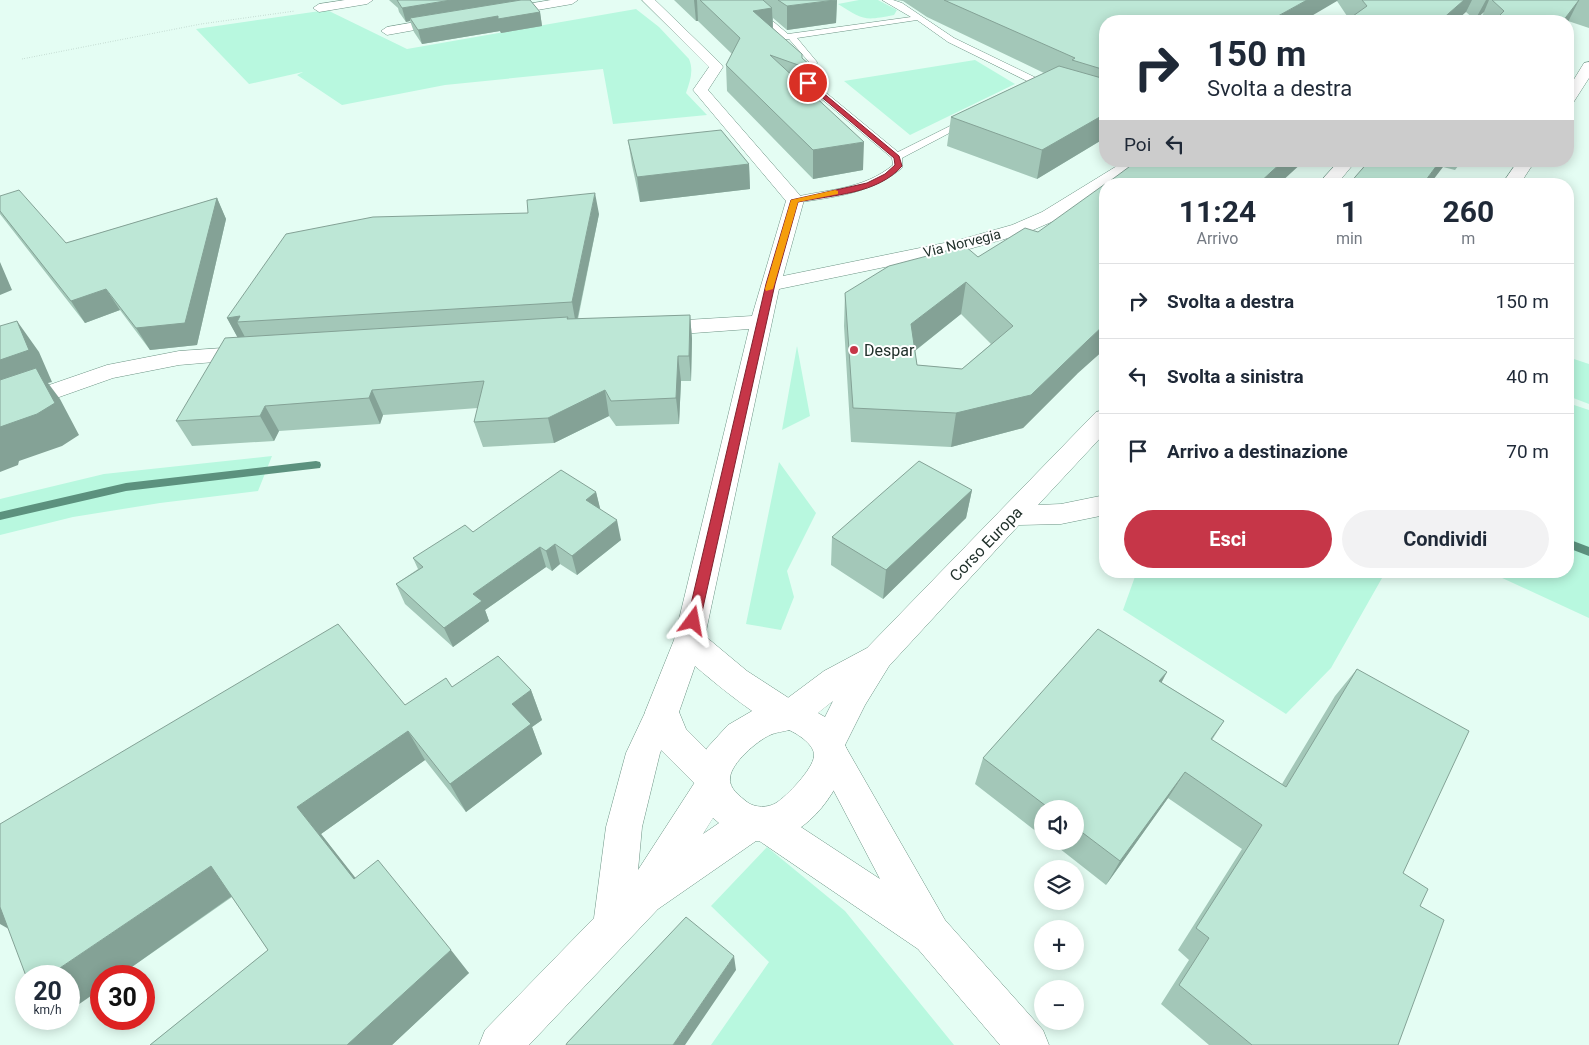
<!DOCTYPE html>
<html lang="it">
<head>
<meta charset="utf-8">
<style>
  body { margin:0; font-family:Roboto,sans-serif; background:#f2f2f3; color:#1f2937; height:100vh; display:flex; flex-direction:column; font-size:19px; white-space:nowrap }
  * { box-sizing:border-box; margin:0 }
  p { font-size:16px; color:#747a83 }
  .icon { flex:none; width:28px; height:28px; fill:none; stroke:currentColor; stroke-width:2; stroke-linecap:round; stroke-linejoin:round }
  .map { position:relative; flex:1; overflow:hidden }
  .panel { position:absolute; left:1099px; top:178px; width:475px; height:400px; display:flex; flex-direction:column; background:#fff; border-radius:20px; box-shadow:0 2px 12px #0003 }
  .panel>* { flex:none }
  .top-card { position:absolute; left:1099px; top:15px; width:475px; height:152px; border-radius:20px; box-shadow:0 2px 12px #0003; background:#fff; color:#1f2937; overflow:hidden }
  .tools { position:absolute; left:1034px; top:800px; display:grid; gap:10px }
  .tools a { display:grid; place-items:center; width:50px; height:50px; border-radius:50%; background:#fff; box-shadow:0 2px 12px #0003; font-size:25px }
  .speed { position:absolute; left:15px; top:965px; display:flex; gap:10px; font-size:25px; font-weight:700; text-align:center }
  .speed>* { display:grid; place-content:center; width:65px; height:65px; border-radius:50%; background:#fff; box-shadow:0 2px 12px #0003; line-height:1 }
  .speed small { font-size:12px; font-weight:400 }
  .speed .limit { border:8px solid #d22; background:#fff; color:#111 }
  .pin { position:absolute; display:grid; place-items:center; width:42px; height:42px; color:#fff; margin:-21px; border:2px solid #fff; border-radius:50%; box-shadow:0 1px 5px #0007 }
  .me { position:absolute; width:55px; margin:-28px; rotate:13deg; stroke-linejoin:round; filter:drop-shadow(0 0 4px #0008) }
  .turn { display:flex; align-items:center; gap:18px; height:105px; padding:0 25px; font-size:22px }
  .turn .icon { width:65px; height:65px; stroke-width:2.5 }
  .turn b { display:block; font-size:35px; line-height:42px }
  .then { display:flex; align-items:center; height:48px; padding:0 25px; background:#0003; gap:10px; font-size:19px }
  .eta { display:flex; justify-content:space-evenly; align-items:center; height:85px; text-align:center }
  .eta b { font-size:30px; font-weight:700; line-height:35px }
  .cta { display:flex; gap:10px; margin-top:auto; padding:10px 25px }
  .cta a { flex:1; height:58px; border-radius:30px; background:#c63648; color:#fff; font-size:20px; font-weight:700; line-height:58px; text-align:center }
  .cta a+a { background:#f2f2f3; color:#1f2937 }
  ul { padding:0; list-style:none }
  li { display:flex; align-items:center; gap:15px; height:75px; padding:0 25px; border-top:1px solid #e0e1e3 }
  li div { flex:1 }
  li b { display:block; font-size:19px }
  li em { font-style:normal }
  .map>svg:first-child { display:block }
  .green { fill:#b8f8df }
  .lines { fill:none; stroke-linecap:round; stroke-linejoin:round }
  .stream { fill:#5c917e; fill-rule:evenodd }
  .lane-casing { stroke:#6d9485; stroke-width:1 }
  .street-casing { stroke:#6d9485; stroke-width:1 }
  .secondary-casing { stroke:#6d9485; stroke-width:1 }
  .path { stroke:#a8beb5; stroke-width:1; stroke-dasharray:0.5 2; stroke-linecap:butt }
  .lane { fill:#fff; fill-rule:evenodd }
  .street { fill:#fff; fill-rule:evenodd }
  .secondary { fill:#fff; fill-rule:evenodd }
  .wall { fill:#a3c7b8; fill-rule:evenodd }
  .shaded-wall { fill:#84a296 }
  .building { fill:#bde7d6; stroke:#84a296; fill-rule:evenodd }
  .route { fill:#c63648; stroke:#81232f }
  .slow { fill:#f59e0b }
  .poi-dot { fill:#c63648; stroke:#fff; stroke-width:2 }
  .labels { text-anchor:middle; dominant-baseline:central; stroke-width:4; stroke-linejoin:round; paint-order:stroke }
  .far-street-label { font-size:14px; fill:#21312b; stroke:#fff }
  .poi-label { font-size:16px; fill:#21312b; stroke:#fff; text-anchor:start }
  .street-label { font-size:16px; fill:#21312b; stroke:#fff }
</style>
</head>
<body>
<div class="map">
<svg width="1589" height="1045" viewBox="0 0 1589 1045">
  <rect width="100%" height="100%" fill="#e4fdf3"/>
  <path class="green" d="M859 0H878L897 10 894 15C864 21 863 20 838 4Z
    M636 9 659 27 689 59C694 71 690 81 686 93L707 115 613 124 603 69 445 85 342 105 297 75 303 72 249 84 196 29 327 10 407 49Z
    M975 60 1015 84 910 135 844 81Z
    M797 346 810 416 782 430Z
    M1568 357 1589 364V404L1568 396Z
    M1568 403 1589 410V618L1487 571H1568Z
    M272 456 258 491 160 503 73 517 0 535V499L104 474Z
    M779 462 816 513 787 571 794 597 781 630 746 624Z
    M1137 571H1386L1331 668 1286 714 1123 610Z
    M767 847 845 911 954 1045H711L769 962 711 906Z"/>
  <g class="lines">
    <path class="stream" d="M316 461 320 462 321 465 320 468 126 491 0 520V512L126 483Z
      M1568 539 1589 547V556L1568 548Z"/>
    <g class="lane-casing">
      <path id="lane" d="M739 0H748L788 34 911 17 882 0H893L902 3 954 38 1057 88 1052 91 1037 86 948 42 917 20 797 38 817 62 813 82 898 152 968 117 971 116 976 119 902 158V168C871 194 833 197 795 203L791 202 789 200 791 198C827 189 863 190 893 165L892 158 805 85 803 83 809 62 789 39H783Z"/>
    </g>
    <g class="street-casing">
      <path id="street" d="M345 0H373L367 4 319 12 313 8 319 4Z
        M551 0H578L572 4 497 17 491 13 497 9Z
        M642 0H655L721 64 723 67 708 90 804 200 783 276 959 240 1012 225 1042 212 1125 161H1145L1113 184H1105V189L1056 220 1026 233 962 251 779 289 705 636 747 671 801 706 806 716 801 726C798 727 793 730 790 730 772 731 710 679 695 666L679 712 686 729 724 767 730 778 724 789 712 794 700 789 661 750 645 712 674 640 749 329 653 336 645 334 642 329 645 324 653 322 752 316 786 201 693 90 709 67Z
        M450 16 454 17 456 20 454 23 387 35 381 31 387 27Z
        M253 346 261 348 264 353 261 358 179 365 113 378 0 418V402L107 365 179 351Z
        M832 740 844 744 945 920 1043 1030 1049 1045H1000L918 949 752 836 747 824 752 812 765 807 778 812 880 879 815 755 820 744Z"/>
    </g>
    <g class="secondary-casing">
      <path id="secondary" d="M1589 62V78L1573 103 1568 104V89L1584 63Z
        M1339 161H1356L1337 184H1318Z
        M1518 161H1535L1520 184H1502Z
        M1105 410V433L1038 505 1061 504 1105 495V515L1061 524 1019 525 889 666 865 705 845 745 849 755C838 795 803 844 756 841L658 909 529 1045H479L485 1030 594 918 606 827 626 753 650 702 662 698 674 702 679 712 660 753 642 827 638 870 695 782 694 778 707 748 728 725 752 711 781 703 824 671 867 648 1096 412ZM833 701 825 717 818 713ZM789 730C798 734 815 745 814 756 813 769 787 796 776 803 768 808 755 808 747 802 740 796 729 789 730 778 731 763 757 741 770 735 776 732 783 732 789 730ZM713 818 719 823 703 834Z"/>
    </g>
    <path class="path" d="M22 59 201 24 295 11"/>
    <use href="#lane" class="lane"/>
    <use href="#street" class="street"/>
    <use href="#secondary" class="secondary"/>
  </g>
  <path class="wall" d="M389 0H530L540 12 542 26 501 33 500 31 422 44 414 32 410 21 406 22 399 12 398 8Z
    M674 0H837L836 23 787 30 773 18V28L802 59 818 72V98H816L863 170 813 179 727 91 726 65 732 54 698 21H696Z
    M896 0H1589V28L1568 21H1479L1484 12 1475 20 1466 12 1349 19 1337 1 1105 21V138L1037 179 947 146 951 117 1044 73 927 17 903 1Z
    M628 140 749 164 750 189 640 202 632 165Z
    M1369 161H1462L1455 170 1443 167Z
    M0 196 66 243 217 198 226 219 197 345 150 350 120 310 85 323 0 214Z
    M599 214 578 319 690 315 692 339 691 381H681L679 424 616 426 609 416 554 443 483 447 474 422 478 408 383 415 380 424 279 431 274 441 192 446 176 421 238 338 227 318Z
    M1038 232 1077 374 1023 428 951 447 851 442 844 326 845 293 978 257ZM961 314 991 344 962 369 917 365 915 351Z
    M972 490 966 518 883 599 831 565 832 537Z
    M596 492 600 509 621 540 577 575 560 564 552 571 546 567 485 610 489 621 453 647 405 604 396 584 418 569 413 558 473 532Z
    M1357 669 1403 873 1420 906 1398 1045H1209L1161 1004 1189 960 1178 950 1242 849 1168 798 1106 885 1050 841H1075V809H1042V836L975 784 983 758 1167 672 1161 682 1224 721 1212 740 1282 784 1335 696Z
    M452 687 531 690 542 720 532 727 542 754 466 812 425 760 321 834 355 878 469 973 392 1045H150L268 950 232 897 119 976H101L72 1009 69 1008V976L405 705Z"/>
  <path class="shaded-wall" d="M451 0H522L410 18V21L406 22 402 8Z
    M694 0H697L698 21H696Z
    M837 0 836 23 787 30V6Z
    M1307 0H1338L1337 1 1303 21H1269Z
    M1464 0H1472L1466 12 1456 21H1440Z
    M1486 0H1489L1484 12 1475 20Z
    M1579 0 1568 22V21H1563Z
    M772 8 773 32 753 11Z
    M540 12 542 26 501 33 500 31 422 44 418 30 498 16Z
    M1105 114V138L1037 179 1042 150Z
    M864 142 863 170 813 179V150Z
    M1283 161H1304L1279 184H1258Z
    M1440 161H1446L1443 167 1430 184H1423Z
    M749 164 750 189 640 202 637 177Z
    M595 193 599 214 576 325 572 302Z
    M217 198 226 219 197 345 150 350 136 328Z
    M0 262 12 290 0 295Z
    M966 282 961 314 907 357 911 324Z
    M106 289 120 310 85 323 71 301Z
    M690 315 692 339 691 381 689 356Z
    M240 316 237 322 246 339 239 340 227 318Z
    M17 321 39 352 52 382 48 383 60 399 79 435 62 446 19 461 18 465 0 472V360Z
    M1105 324V349L1077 374 1023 428 951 447 956 413 1087 341Z
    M678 356 681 381 679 424 676 398Z
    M372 390 383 415 380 424 369 398Z
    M605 390 609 416 554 443 548 418Z
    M265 406 279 431 274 441 260 416Z
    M972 490 966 518 883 599 886 570Z
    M596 492 601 512 586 500Z
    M617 520 621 540 577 575 572 556Z
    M555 544 560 564 552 571 546 551Z
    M540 547 546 567 485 610 489 621 453 647 444 628 473 594Z
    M1167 672 1153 699 1159 681Z
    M531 690 542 720 532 727 542 754 466 812 450 784 512 704Z
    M408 731 425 760 321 834 376 904 354 879 297 807Z
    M1185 772 1168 798 1106 885 1120 861Z
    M211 866 239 891 119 976H101V989L72 1009 69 1008V976H48Z
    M0 902 21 936 0 924Z
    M451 950 469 973 392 1045H347Z
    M734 956 736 970 685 1045H673Z"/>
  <path class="building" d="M397 0H451L402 8Z
    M521 0H530L540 12 498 19V16L418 30 410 18Z
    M700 0H763L772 8 753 11 802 54V58L818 72 770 55 864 142 813 150 726 65 740 38Z
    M778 0H835L787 6Z
    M944 0H1307L1269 21H1105V70L1072 60 1075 58Z
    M1362 0H1464L1440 21H1346L1367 6Z
    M1492 0H1579L1563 21H1494L1504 11Z
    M1059 66 1105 79V114L1042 150 951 117Z
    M721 130 749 164 637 177 628 140Z
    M1137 161H1283L1258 184H1106Z
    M1369 161H1440L1423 184H1349Z
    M1105 184V324L1087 341 1031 395 956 413 853 408 845 293 889 266 965 246 978 257 1025 228 1038 232ZM966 282 1013 326 962 369 917 365 911 324Z
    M19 190 66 243 217 198 185 323 136 328 106 289 71 301 0 211V196Z
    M595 193 572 302 237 322 240 316 227 318 286 234 373 217 528 213 527 200Z
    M690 315 689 356H678L676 398 611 401 605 390 548 418 474 422 484 381 372 390 369 398 265 406 260 416 176 421 225 338 568 317 567 319Z
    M17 321 29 350 0 360V326Z
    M36 368 55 403 37 414 0 427V380Z
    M919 461 972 490 886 570 832 537Z
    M561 470 596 492 586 500 617 520 572 556 555 544 546 551 540 547 473 594 482 601 444 628 396 584 423 567 413 558 465 525 473 532Z
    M338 624 405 705 446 678 452 687 498 656 531 690 512 704 531 724 450 784 408 731 297 807 354 879 378 860 451 950 347 1045H150L268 950 211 866 48 976H26L0 907V824Z
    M1098 629 1167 672 1159 681 1224 721 1211 739 1286 787 1357 669 1469 731 1403 873 1428 889 1420 906 1444 920 1398 1045H1252L1179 985 1209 938 1196 928 1262 825 1185 772 1120 861 1075 827V809H1050L983 758Z
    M686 917 734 956 673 1045H566L567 1043Z"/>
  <path class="route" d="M806 82H810L899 156 902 166C878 194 832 195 798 202L775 284 700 621 698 625H689L687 621 766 284 791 200 867 183 885 174 895 165 894 158 806 84Z"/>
  <path class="slow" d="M835 190 838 191V194L798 202 773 289 766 291 765 289 791 200Z"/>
  <circle class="poi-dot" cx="854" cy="350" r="5"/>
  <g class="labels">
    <g class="far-street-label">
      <text transform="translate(962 243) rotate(-14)">Via Norvegia</text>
    </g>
    <g class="poi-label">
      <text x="864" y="350">Despar</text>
    </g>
    <g class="street-label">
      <text transform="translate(986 544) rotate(-46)">Corso Europa</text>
    </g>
  </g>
</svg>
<div class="tools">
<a><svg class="icon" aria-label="sound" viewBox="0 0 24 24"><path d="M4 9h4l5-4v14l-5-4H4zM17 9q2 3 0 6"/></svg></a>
<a><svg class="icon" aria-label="layers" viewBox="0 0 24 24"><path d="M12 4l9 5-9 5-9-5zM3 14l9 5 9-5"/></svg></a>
<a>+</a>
<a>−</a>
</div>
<div class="speed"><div>20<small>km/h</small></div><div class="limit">30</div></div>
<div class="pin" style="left:808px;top:83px;background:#d93025"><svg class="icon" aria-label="arrive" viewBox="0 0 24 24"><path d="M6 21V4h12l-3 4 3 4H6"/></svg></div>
<svg class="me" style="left:693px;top:621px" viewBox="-20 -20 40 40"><path d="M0-17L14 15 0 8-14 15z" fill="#c63648" stroke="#fff" stroke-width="4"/></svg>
<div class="top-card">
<div class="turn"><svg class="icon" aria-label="right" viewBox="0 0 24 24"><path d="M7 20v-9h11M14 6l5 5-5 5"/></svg><div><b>150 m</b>Svolta a destra</div></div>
<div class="then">Poi<svg class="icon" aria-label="left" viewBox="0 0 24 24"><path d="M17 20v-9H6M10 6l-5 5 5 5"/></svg></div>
</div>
<section class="panel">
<div class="eta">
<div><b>11:24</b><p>Arrivo</p></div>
<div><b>1</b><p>min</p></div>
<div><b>260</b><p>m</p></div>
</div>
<ul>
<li><svg class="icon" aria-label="right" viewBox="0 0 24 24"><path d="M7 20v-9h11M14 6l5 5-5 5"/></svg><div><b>Svolta a destra</b></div><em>150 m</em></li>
<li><svg class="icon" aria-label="left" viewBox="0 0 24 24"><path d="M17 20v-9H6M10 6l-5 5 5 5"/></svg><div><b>Svolta a sinistra</b></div><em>40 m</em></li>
<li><svg class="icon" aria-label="arrive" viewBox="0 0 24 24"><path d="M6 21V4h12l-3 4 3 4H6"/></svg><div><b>Arrivo a destinazione</b></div><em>70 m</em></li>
</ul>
<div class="cta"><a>Esci</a><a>Condividi</a></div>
</section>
</div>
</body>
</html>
